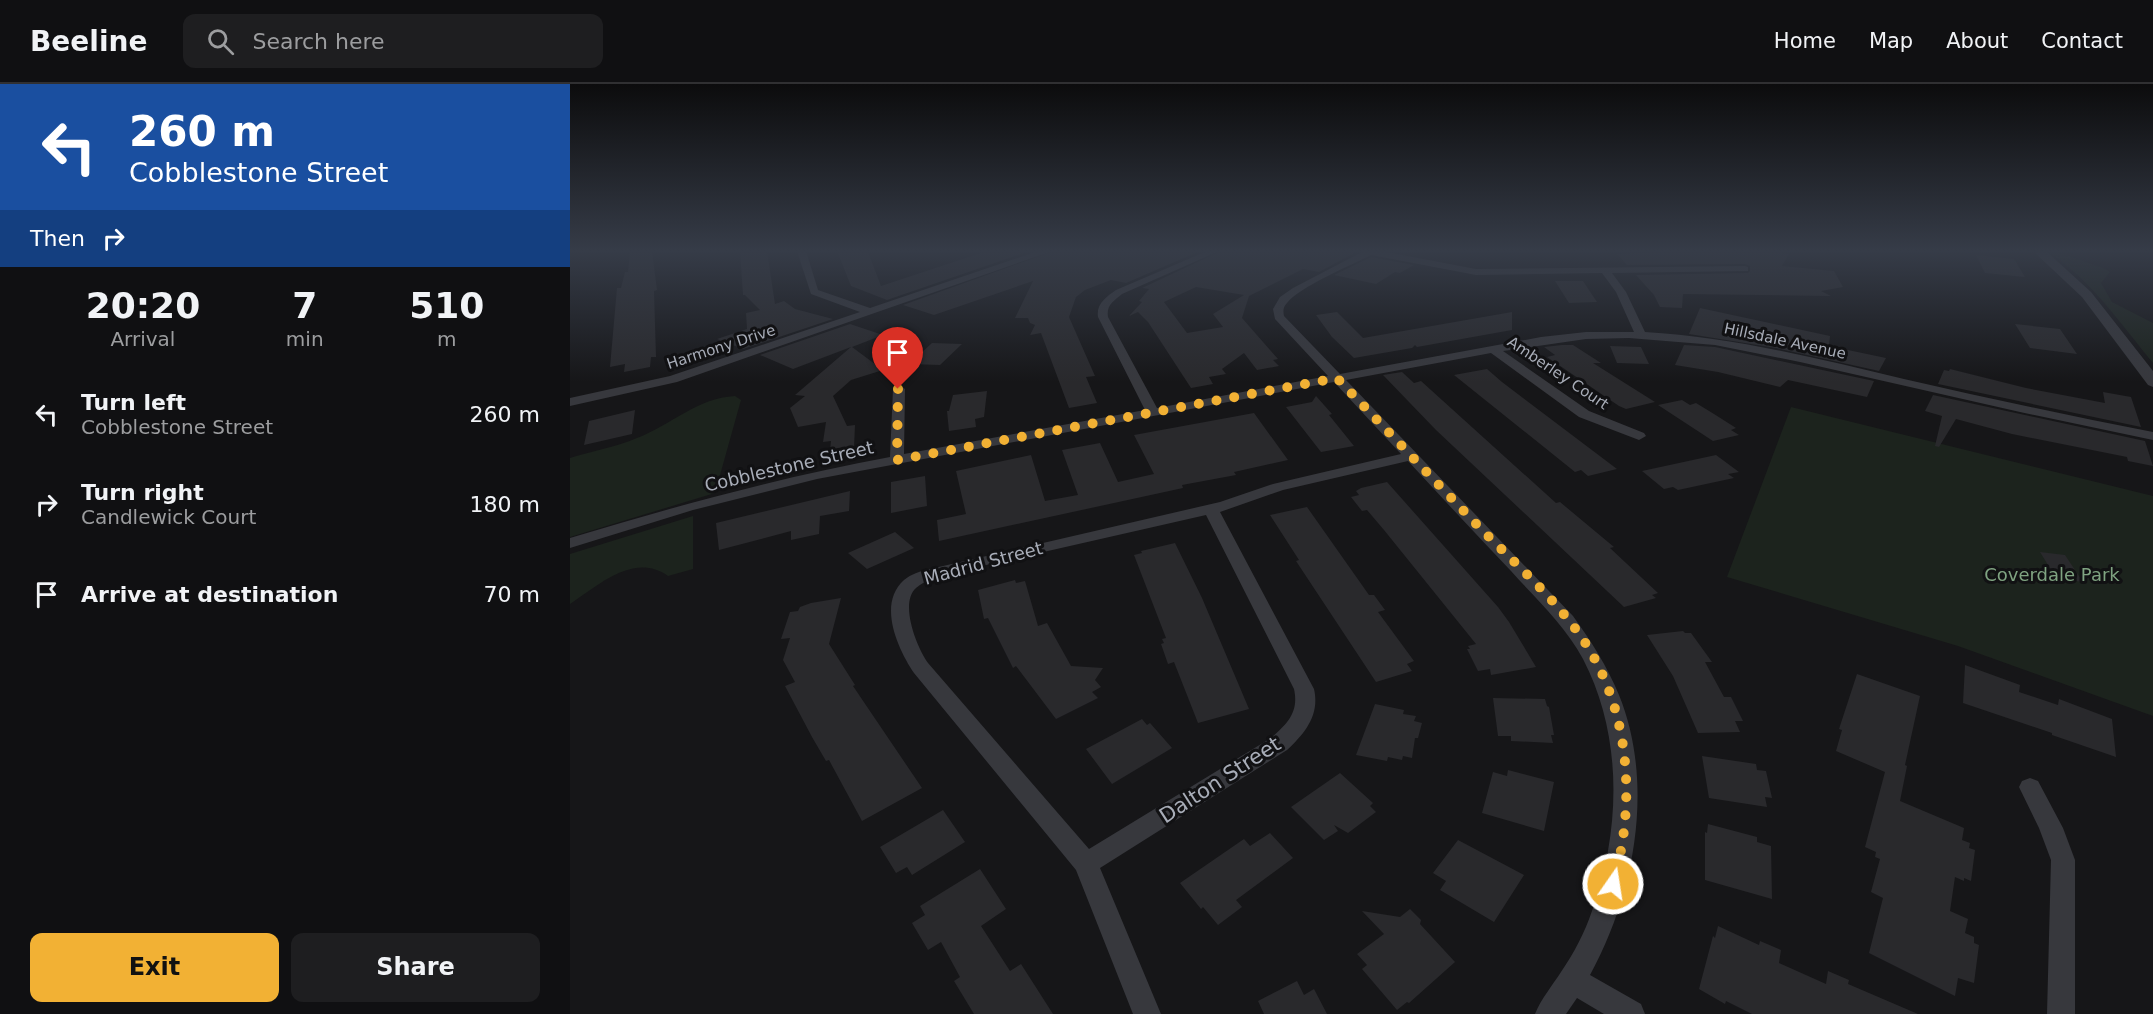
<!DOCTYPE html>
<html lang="en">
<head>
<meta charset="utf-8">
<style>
  body { margin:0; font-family:"DejaVu Sans",sans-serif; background:#1e1e20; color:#f1f3f6; height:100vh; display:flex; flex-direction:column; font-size:22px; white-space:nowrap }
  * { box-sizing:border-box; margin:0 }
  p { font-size:20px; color:#9c9d9f }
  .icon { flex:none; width:33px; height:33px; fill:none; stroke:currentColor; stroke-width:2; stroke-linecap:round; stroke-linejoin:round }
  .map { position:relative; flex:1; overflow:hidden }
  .sheet { display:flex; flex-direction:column; background:#101012; width:570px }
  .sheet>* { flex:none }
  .top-card { background:#1a4fa0; color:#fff; overflow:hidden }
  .pin { position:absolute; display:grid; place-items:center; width:51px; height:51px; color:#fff; margin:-62px -26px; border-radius:50% 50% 50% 0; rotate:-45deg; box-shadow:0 0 6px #0007 }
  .pin .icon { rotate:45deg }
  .me { position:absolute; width:66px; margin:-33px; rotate:13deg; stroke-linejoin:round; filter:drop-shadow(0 0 4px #0008) }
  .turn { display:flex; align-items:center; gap:21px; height:126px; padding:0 30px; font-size:27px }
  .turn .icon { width:78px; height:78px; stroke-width:2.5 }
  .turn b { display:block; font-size:42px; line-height:51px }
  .then { display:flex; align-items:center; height:57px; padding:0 30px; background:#0003; gap:12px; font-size:22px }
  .eta { display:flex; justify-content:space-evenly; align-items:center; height:102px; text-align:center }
  .eta b { font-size:36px; font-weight:700; line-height:42px }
  .action { display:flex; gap:12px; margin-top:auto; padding:12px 30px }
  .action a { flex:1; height:69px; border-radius:12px; background:#f2b134; color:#111; font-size:24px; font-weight:700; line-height:69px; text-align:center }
  .action a+a { background:#1e1e20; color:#f1f3f6 }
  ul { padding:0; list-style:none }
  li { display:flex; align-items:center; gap:18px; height:90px; padding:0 30px }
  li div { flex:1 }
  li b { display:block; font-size:22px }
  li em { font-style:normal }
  header { display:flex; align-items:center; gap:36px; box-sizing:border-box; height:84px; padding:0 30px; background:#101012; border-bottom:2px solid #303032 }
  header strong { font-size:28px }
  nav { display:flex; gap:33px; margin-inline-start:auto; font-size:21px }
  .search { width:420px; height:54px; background:#1e1e20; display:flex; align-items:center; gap:15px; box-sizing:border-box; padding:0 21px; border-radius:12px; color:#9c9d9f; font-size:22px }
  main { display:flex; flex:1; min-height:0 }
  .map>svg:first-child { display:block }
  .green { fill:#1c231d }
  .building { fill:#29292c; fill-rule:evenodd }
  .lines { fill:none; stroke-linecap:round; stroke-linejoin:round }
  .minor { fill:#37383d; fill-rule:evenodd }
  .tertiary { fill:#37383d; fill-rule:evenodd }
  .route { stroke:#f2b134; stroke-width:10; stroke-dasharray:0 18 }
  .labels { text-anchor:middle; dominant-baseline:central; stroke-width:6; stroke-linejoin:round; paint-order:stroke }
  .far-street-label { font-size:15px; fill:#a8adb8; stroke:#111113 }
  .street-label { font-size:18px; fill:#a8adb8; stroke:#111113 }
  .park-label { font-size:18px; fill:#7fa381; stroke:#111113 }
  .near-street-label { font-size:21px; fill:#a8adb8; stroke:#111113 }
</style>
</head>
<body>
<header>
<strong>Beeline</strong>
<div class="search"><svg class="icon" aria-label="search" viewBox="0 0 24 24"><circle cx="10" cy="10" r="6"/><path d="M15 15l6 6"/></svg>Search here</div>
<nav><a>Home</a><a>Map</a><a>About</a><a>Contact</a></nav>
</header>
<main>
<section class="sheet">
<div class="top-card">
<div class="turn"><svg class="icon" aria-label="left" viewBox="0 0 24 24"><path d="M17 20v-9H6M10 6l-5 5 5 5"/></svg><div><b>260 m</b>Cobblestone Street</div></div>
<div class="then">Then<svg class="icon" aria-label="right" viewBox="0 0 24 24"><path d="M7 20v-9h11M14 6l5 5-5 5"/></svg></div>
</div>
<div class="eta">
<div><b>20:20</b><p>Arrival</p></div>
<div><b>7</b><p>min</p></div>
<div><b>510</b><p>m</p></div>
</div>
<ul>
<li><svg class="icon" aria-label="left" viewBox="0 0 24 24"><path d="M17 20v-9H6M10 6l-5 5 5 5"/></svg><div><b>Turn left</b><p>Cobblestone Street</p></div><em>260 m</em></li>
<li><svg class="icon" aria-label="right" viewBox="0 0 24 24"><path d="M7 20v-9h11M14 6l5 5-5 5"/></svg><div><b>Turn right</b><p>Candlewick Court</p></div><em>180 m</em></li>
<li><svg class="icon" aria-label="arrive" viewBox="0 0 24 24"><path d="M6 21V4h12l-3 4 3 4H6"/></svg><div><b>Arrive at destination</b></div><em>70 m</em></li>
</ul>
<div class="action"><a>Exit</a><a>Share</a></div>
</section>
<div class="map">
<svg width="1583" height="930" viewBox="0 0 1583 930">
  <rect width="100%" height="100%" fill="#161618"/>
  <path class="green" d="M1477 167H1484L1533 184 1540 188 1531 199 1542 218 1583 239V279C1550 239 1521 196 1477 167Z
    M165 312 171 316 145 409 0 453V374C22 367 46 363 67 354 101 341 127 314 165 312Z
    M1221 323 1583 412V632L1388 562 1157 493Z
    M123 432V485L98 492C64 468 29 501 0 520V470Z"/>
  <path class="building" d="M60 167H82L87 206 84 207 86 273H81L80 283 54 288 55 280 40 283 47 204H51L55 188H58Z
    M170 167H197L205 220 214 217 225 225 263 235 173 265 147 255 177 245 176 229 190 226 175 211H173Z
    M267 167 298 168 311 202 417 167H460L317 216 281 202Z
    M484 167H630L556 199 541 196 515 206 506 213 499 233 525 292 516 293 527 319 499 324 471 249 460 251 465 241 460 239 458 234H445L463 197 364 231 333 221Z
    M651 167H788L749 188 733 185 679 212 672 234 708 275 703 276 709 282 687 286 674 269 652 285 656 290 639 293 643 300 621 304 578 238 568 228 559 232 572 218 569 217 579 205 572 204ZM626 203 674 211 643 230 653 243 617 249 594 218Z
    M1101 167H1213L1212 169 1219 170 1212 182 1264 187 1273 203 1251 207 1261 212 1113 210 1112 224 1090 223 1084 211 1066 191 1178 189 1180 187V182L1175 180 1057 181 1047 170Z
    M1406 171 1444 175 1455 193 1415 189Z
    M801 173 844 181 830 189 825 188 806 200 764 191Z
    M985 197H1013L1027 218 999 219Z
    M1130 224 1260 252 1259 262 1316 274 1309 287 1206 264 1119 250Z
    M767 228 793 254 942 228V246L847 263 845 261 842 264 784 274 762 253 746 231Z
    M280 240 313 251 282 263 313 286 281 296 263 312 277 342 285 341 284 364 260 368 261 357 253 358 256 338 228 343 220 324 235 312 225 311 281 263 223 285 190 271Z
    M1445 240 1490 245 1507 270 1460 264Z
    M362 259 392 260 370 281 339 280Z
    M992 261H1003L1031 279H1023L1085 318 1056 325 1049 322 977 273 985 271 974 263Z
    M1114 261 1145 263 1304 297 1297 313 1218 296 1210 303 1148 288 1105 281Z
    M1040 262 1071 263 1079 280 1047 279Z
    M917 285 932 298 1047 385 1018 392 1011 386 1005 388 884 291Z
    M1380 285 1456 304 1535 319 1533 308 1561 313 1571 343 1368 300 1374 286 1379 287Z
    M832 288 844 299 851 297 986 419 990 418 1044 463 1040 464 1088 509 1082 511 1086 514 1054 523 866 346 813 291Z
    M417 307 414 333 405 335 406 343 379 347 377 327H379L383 311Z
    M1363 311 1575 357 1583 382 1558 377 1557 373 1442 350 1386 335 1369 363 1365 362 1372 332 1355 327Z
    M746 312 762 330 759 331 784 362 751 368 716 323 742 318Z
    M1112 316 1120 321 1126 319 1144 330 1166 344 1161 346 1169 351 1143 357 1088 321Z
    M65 326 62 350 14 361 19 337Z
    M684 329 718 376 664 388 666 391 612 401 613 404 369 457 367 436 396 430 386 387 461 371 475 417 508 411 492 366 530 359 548 398 584 390 564 351Z
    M1146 371 1169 388 1158 390 1164 394 1108 406 1103 403 1094 405 1072 387Z
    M355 392 357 422 321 429V398Z
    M817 398 928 523 939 538 966 583 921 591 920 585 908 587 897 565H900L898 562 906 560 814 446 797 426 792 427 781 413 789 411 786 407 791 404Z
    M280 407 279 427 250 432 249 450 221 456V447L149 466 146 439Z
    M737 423 799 511H804L815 526 808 528 844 577 837 580 842 587 806 598 726 477 729 476 700 431Z
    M325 448 344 464 297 485 278 469Z
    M605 459 632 514 679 625 628 639 604 578 598 580 591 560 594 559 592 555 596 554 564 471 572 469 571 467Z
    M1470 468 1495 471 1513 498 1486 494Z
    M445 496 446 499 455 497 468 542 477 539 501 582 533 584 525 596 531 603 522 608 528 614 486 635 446 582 443 584 418 534 414 535 408 506Z
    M271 514 259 560 285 601 283 602 352 704 292 737 259 676 256 677 242 653 215 602 225 598 213 576 220 554 211 555 220 528 228 527 230 523 241 519Z
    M1113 547 1115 549H1121L1142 578H1135L1154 613H1161L1173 637H1165L1170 648 1128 649 1103 592 1077 551Z
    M1395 581 1450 601 1449 608 1488 621 1489 615 1542 635 1546 673 1482 651V649L1393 619Z
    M1287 590 1350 612 1335 681 1337 682 1330 717 1394 744 1392 756 1400 759 1399 764 1405 766 1401 797 1394 794V797L1385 793 1380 827 1398 835 1395 849 1404 853V859L1409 861 1404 899 1388 894 1385 912 1299 869 1313 814 1301 808 1310 775 1305 773 1306 768 1295 763 1315 688 1266 667 1272 646 1269 645Z
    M923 614 975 615 977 622 979 623 984 651H981L983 659 941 657V652H928Z
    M805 620 834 626 833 630 846 632 844 637 852 639 848 654H845L842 674 833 672 832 676 818 673 817 677 786 671Z
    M572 635 577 641 580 639 602 664 542 700 516 665Z
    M1132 672 1186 680 1187 686 1196 687 1202 714 1195 713 1197 723 1139 714Z
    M938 686 984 698 974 747 912 729 923 688 937 692Z
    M770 689 803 719 800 722 806 728 778 749 764 741 768 747 754 756 721 723Z
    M373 726 395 758 342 791 337 783 326 789 310 763Z
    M1138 740 1187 753V758L1201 762 1202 815 1135 796V748L1137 749Z
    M700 749 723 774 666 816 672 823 648 841 633 823 631 825 610 799 674 755 680 762Z
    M888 756 954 791 924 838 870 806 876 797 863 789Z
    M410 785 436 825 411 842 440 887 451 880 483 930H404L384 897 390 893 371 858 358 866 342 839 355 831 350 822Z
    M840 825 851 836 850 840 885 878 839 919 837 918 827 926 792 885 797 881 787 870 814 850 792 827 830 833Z
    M1148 842 1189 861 1190 857 1211 866 1209 879 1256 900 1258 887 1279 896 1278 900 1348 930H1182L1156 917 1155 920 1129 905 1143 852 1145 854Z
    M727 897 734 911 744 905 757 930H694L688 917Z"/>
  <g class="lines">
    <path class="minor" d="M227 167H236L248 206 300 224 468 167H482L107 298 0 322V314L100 292 290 228 241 210Z
      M637 167H649L552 210C544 217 536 221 538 233L587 324 758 292 705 235 703 225 710 213 723 204 794 167H811L906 185 1175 182 1178 183V187L1042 189 1056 208 1075 248C1163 253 1249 275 1334 295 1417 314 1500 332 1583 348V356L1450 328 1230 278 1145 261 1059 254 1016 255 933 267 1019 327 1074 349 1076 352 1069 356 1009 333 921 269 776 296 1003 532C1021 557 1037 582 1049 611 1085 700 1065 809 1020 891L1071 920 1075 930H1034L1007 914 996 930H965C971 915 982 902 991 888 1004 869 1015 848 1022 827 1051 746 1053 652 1013 575 995 541 966 515 941 487 906 450 872 414 838 377L713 406 650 428 744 605C750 631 735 649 717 666L530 784 591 930H563L506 786 344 589C328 565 307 520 334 496 341 490 351 487 360 485L650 418 703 400 831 370 764 298 247 395 123 426 0 464V454C106 422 211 393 320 373L323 305 329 301 335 305 334 370 575 326 528 233C526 220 536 213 546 206ZM801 171 906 191 1032 189 1046 208 1064 248H1016L971 253 770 290 714 232C713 227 713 223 717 219 729 203 782 181 801 171ZM636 431 724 605C729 628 718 639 701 654L519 765 358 579C347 564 329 519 346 504 355 496 369 493 381 489Z
      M1460 694 1468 697 1493 744 1505 776V930H1477L1481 776 1469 744 1449 703 1452 697Z"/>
    <path class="tertiary" d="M1463 167H1476L1521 208 1583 287V303L1578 301 1512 213Z"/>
  </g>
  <linearGradient id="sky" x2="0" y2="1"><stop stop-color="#0c0c0d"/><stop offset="0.56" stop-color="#363c48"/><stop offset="1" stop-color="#363c48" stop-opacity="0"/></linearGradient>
  <rect width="1583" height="298" fill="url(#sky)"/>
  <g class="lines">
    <path class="route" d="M328 305 327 376 767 294C815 344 863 395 911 445 945 479 982 512 1010 551 1060 622 1067 718 1043 800"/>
  </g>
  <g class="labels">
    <g class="far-street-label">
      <text transform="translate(1215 257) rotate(12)">Hillsdale Avenue</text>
      <text transform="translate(151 263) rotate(-18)">Harmony Drive</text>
      <text transform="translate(988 289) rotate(34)">Amberley Court</text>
    </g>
    <g class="street-label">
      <text transform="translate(219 382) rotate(-13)">Cobblestone Street</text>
      <text transform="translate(413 479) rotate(-15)">Madrid Street</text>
    </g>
    <g class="park-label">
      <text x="1482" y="490">Coverdale Park</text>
    </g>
    <g class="near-street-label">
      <text transform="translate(650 696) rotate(-33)">Dalton Street</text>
    </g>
  </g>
</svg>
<div class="pin" style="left:328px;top:305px;background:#d93025"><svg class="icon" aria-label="arrive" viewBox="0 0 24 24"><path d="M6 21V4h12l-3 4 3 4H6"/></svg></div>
<svg class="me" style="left:1043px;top:800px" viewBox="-20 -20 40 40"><circle r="17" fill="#f2b134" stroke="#fff" stroke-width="3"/><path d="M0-11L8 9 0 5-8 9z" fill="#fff"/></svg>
</div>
</main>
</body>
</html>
